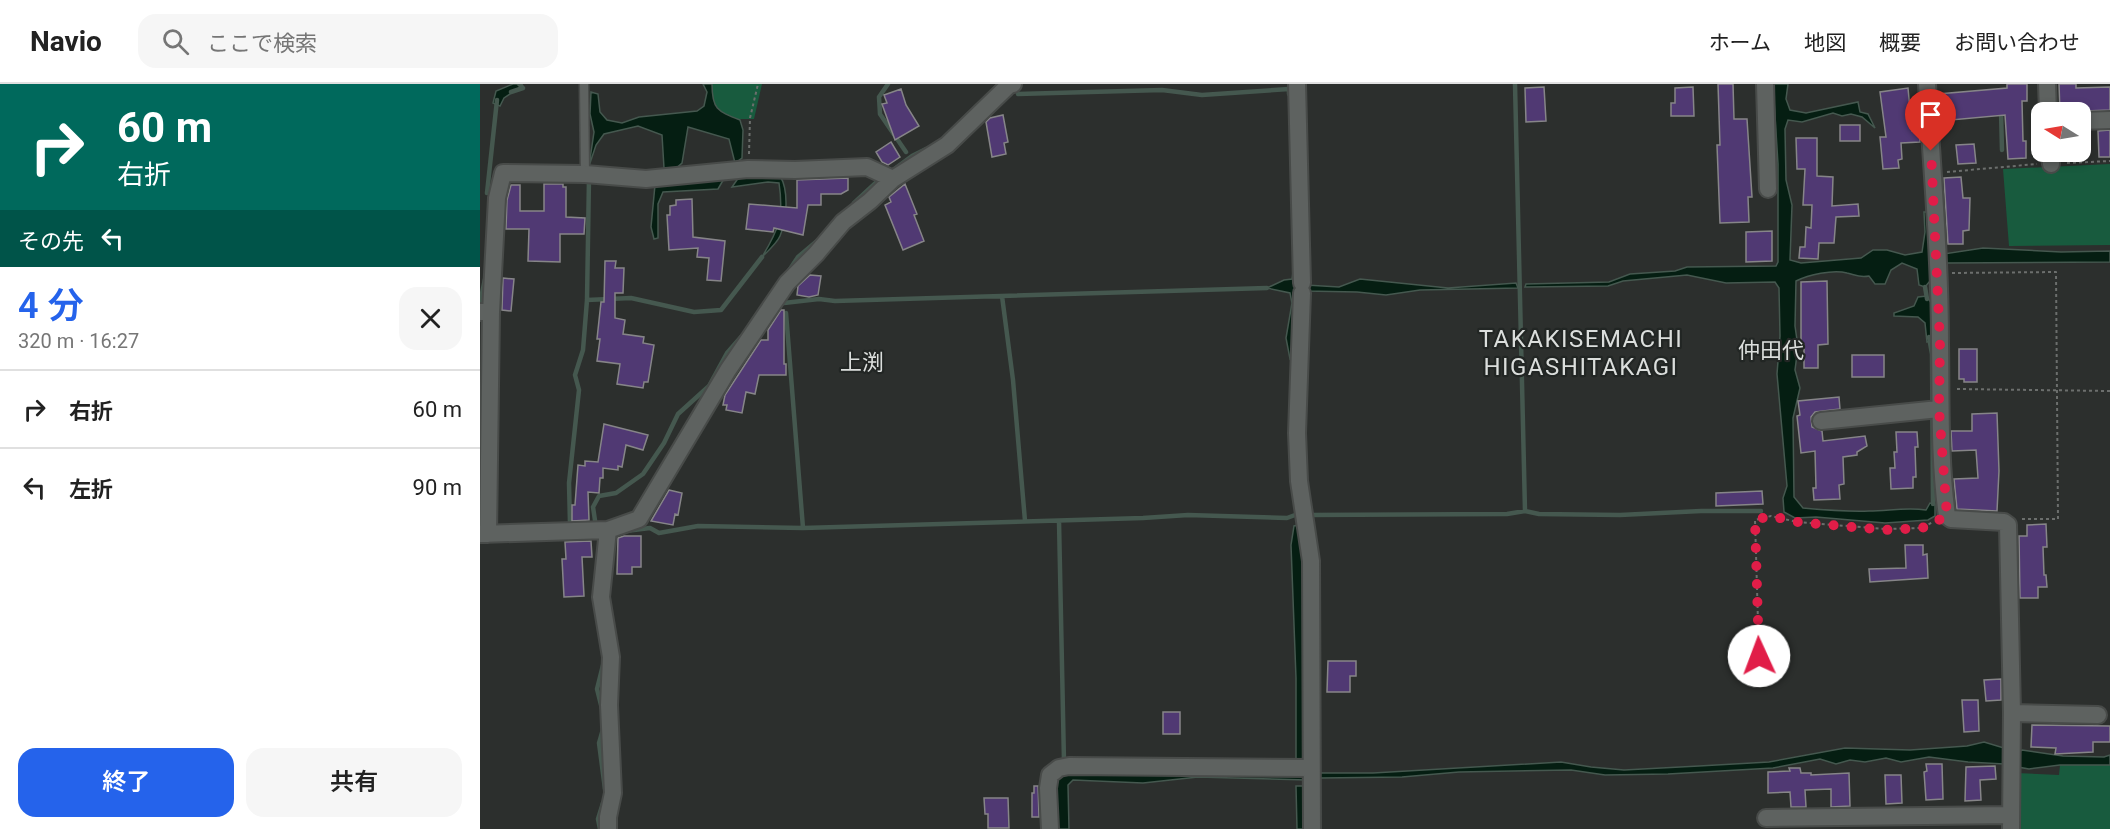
<!DOCTYPE html>
<html lang="ja">
<head>
<meta charset="utf-8">
<style>
  body { margin:0; font-family:Roboto,"Noto Sans JP",sans-serif; background:#f6f6f6; color:#222; height:100vh; display:flex; flex-direction:column; font-size:22px; white-space:nowrap }
  * { box-sizing:border-box; margin:0 }
  p { font-size:20px; color:#767676 }
  .icon { flex:none; width:33px; height:33px; fill:none; stroke:currentColor; stroke-width:2; stroke-linecap:round; stroke-linejoin:round }
  .map { position:relative; flex:1; overflow:hidden }
  .side { display:flex; flex-direction:column; background:#fff; width:480px }
  .side>* { flex:none }
  .guide { background:#00695c; color:#fff; overflow:hidden }
  .needle { width:39px; rotate:281deg }
  .buttons { position:absolute; left:1551px; top:18px; display:grid; gap:12px }
  .buttons a { display:grid; place-items:center; width:60px; height:60px; border-radius:12px; background:#fff; box-shadow:0 3px 9px #0003; font-size:30px }
  .pin { position:absolute; display:grid; place-items:center; width:51px; height:51px; color:#fff; margin:-62px -26px; border-radius:50% 50% 50% 0; rotate:-45deg; box-shadow:0 0 6px #0007 }
  .pin .icon { rotate:45deg }
  .me { position:absolute; width:66px; margin:-33px; rotate:358deg; stroke-linejoin:round; filter:drop-shadow(0 0 4px #0008) }
  .turn { display:flex; align-items:center; gap:21px; height:126px; padding:0 18px; font-size:27px }
  .turn .icon { width:78px; height:78px; stroke-width:2.5 }
  .turn b { display:block; font-size:42px; line-height:51px }
  .then { display:flex; align-items:center; height:57px; padding:0 18px; background:#0003; gap:12px; font-size:22px }
  .round { display:grid; place-items:center; flex:none; width:63px; height:63px; border-radius:18px; background:#f6f6f6 }
  .head { display:flex; align-items:center; justify-content:space-between; height:102px; padding:0 18px }
  h1 { font-size:36px; font-weight:600; line-height:45px; color:#2563eb }
  .action { display:flex; gap:12px; margin-top:auto; padding:12px 18px }
  .action a { flex:1; height:69px; border-radius:18px; background:#2563eb; color:#fff; font-size:24px; font-weight:600; line-height:69px; text-align:center }
  .action a+a { background:#f6f6f6; color:#222 }
  ul { padding:0; list-style:none }
  li { display:flex; align-items:center; gap:18px; height:78px; padding:0 18px; border-top:2px solid #e0e0e0 }
  li div { flex:1 }
  li b { display:block; font-size:22px }
  li em { font-style:normal }
  header { display:flex; align-items:center; gap:36px; box-sizing:border-box; height:84px; padding:0 30px; background:#fff; border-bottom:2px solid #e0e0e0 }
  header strong { font-size:28px }
  nav { display:flex; gap:33px; margin-inline-start:auto; font-size:21px }
  .search { width:420px; height:54px; background:#f6f6f6; display:flex; align-items:center; gap:15px; box-sizing:border-box; padding:0 21px; border-radius:18px; color:#767676; font-size:22px }
  main { display:flex; flex:1; min-height:0 }
  .map>svg:first-child { display:block }
  .green { fill:#185b3e }
  .water { fill:#051e12; stroke:#45584f; stroke-width:1.5 }
  .lines { fill:none; stroke-linecap:round; stroke-linejoin:round }
  .stream { stroke:#45584f; stroke-width:4.5 }
  .building { fill:#503973; stroke:#868588; stroke-width:1.5 }
  .service-casing { stroke:#484b49; stroke-width:11 }
  .minor-casing { stroke:#484b49; stroke-width:20 }
  .path { stroke:#6c6f6d; stroke-width:2; stroke-dasharray:3 3; stroke-linecap:butt }
  .service { stroke:#5e6260; stroke-width:8 }
  .minor { stroke:#5e6260; stroke-width:16 }
  .route { stroke:#e11d48; stroke-width:10; stroke-dasharray:0 18 }
  .labels { text-anchor:middle; dominant-baseline:central; stroke-width:4.5; stroke-linejoin:round; paint-order:stroke }
  .neighbourhood-label { font-size:22px; fill:#dbdedc; stroke:#222624 }
  .quarter-label { font-size:24px; letter-spacing:1.5px; fill:#dbdedc; stroke:#222624 }
</style>
</head>
<body>
<header>
<strong>Navio</strong>
<div class="search"><svg class="icon" aria-label="search" viewBox="0 0 24 24"><circle cx="10" cy="10" r="6"/><path d="M15 15l6 6"/></svg>ここで検索</div>
<nav><a>ホーム</a><a>地図</a><a>概要</a><a>お問い合わせ</a></nav>
</header>
<main>
<section class="side">
<div class="guide">
<div class="turn"><svg class="icon" aria-label="right" viewBox="0 0 24 24"><path d="M7 20v-9h11M14 6l5 5-5 5"/></svg><div><b>60 m</b>右折</div></div>
<div class="then">その先<svg class="icon" aria-label="left" viewBox="0 0 24 24"><path d="M17 20v-9H6M10 6l-5 5 5 5"/></svg></div>
</div>
<div class="head"><div><h1>4 分</h1><p>320 m · 16:27</p></div><a class="round"><svg class="icon" aria-label="close" viewBox="0 0 24 24"><path d="M6 6l12 12M18 6L6 18"/></svg></a></div>
<ul>
<li><svg class="icon" aria-label="right" viewBox="0 0 24 24"><path d="M7 20v-9h11M14 6l5 5-5 5"/></svg><div><b>右折</b></div><em>60 m</em></li>
<li><svg class="icon" aria-label="left" viewBox="0 0 24 24"><path d="M17 20v-9H6M10 6l-5 5 5 5"/></svg><div><b>左折</b></div><em>90 m</em></li>
</ul>
<div class="action"><a>終了</a><a>共有</a></div>
</section>
<div class="map">
<svg width="1630" height="745" viewBox="0 0 1630 745">
  <rect width="100%" height="100%" fill="#2c2f2d"/>
  <path class="green" d="M228 0H282L274 35H231Z
    M1630 80V161L1529 162 1523 85Z
    M1580 681H1630V745H1536L1535 689 1579 691Z"/>
  <path class="water" d="M33 0H42V2L24 14 20 22 13 19 16 7Z
    M223 0H232C232 25 237 27 260 36L263 46 262 74 255 79 249 55 208 43 202 79 194 86 184 84 182 51 158 42 124 50 116 61 109 82 114 48 110 30 111 8 118 10 120 28 127 36 142 39 159 33 217 27 224 22 227 8Z
    M1293 0H1308L1306 15 1310 26 1326 29 1378 18 1380 28 1388 30 1395 44 1382 33 1371 30 1362 32 1353 29 1322 38 1308 36 1305 45 1306 96 1312 121 1310 176 1321 179 1381 174 1393 166H1407L1425 171 1442 168 1445 148 1444 128H1449L1464 170 1503 164 1581 168 1630 167V178L1465 179 1445 203 1439 201 1437 185 1422 179 1411 186 1405 200H1395L1389 192C1379 194 1376 191 1367 189 1353 185 1328 191 1316 197L1315 242 1318 263 1315 286 1320 304 1313 334 1314 413 1323 424C1345 426 1367 428 1389 427 1408 427 1426 423 1446 426L1450 419 1455 420V432L1448 436 1405 439 1336 433 1315 434 1304 428 1303 414 1307 402 1297 290 1300 252 1299 204 1295 198 1246 199 1207 191 1143 197 1128 202 1045 203 1046 200 1129 198 1150 190 1195 187 1207 183 1296 182 1298 178V80Z
    M300 92C309 106 307 136 300 152 297 159 288 167 282 173 299 145 304 132 299 99L288 98 252 103 259 93Z
    M245 93 238 105 183 108 178 120V154L174 155 171 143 175 101Z
    M815 174 818 184 816 271 810 275 806 254 812 219 810 209 787 204 804 196 812 195Z
    M880 195 968 204 1036 199 1038 204 940 206 906 211 877 208 826 207V201L859 203Z
    M1447 212 1451 219V257L1447 258 1445 239 1438 233 1414 232V229L1434 222 1438 213Z
    M819 441 826 479 827 678H816V594L811 461 814 442Z
    M1504 658 1524 664V680L1488 678 1449 673 1421 678 1406 674 1385 678 1370 676 1356 680 1340 675 1293 684 1188 690 1125 691 1091 686 979 688 922 693 840 694 839 689H893L1081 678 1111 683 1144 686 1219 682 1289 678 1365 664 1430 666 1487 662Z
    M1542 666 1583 672 1624 673 1630 671V681H1580L1549 685 1538 683V669Z
    M602 687 822 689 827 696 718 693 663 699 593 696 588 701 589 745H577L576 699 582 691Z
    M816 702H826L827 745H817Z"/>
  <g class="lines">
    <path class="stream" d="M408 0 399 13 400 30 426 68
      M1035 0 1045 427
      M31 8 43 4 39 0
      M538 10 682 6 722 11 809 5V10
      M1521 27 1522 66
      M413 86 432 72 446 65
      M7 109 17 16
      M374 119 401 94
      M308 188 318 173 337 157
      M1445 203 1447 215
      M522 212 533 296 545 437
      M107 216 151 214 214 228 241 226 282 173
      M0 219 5 195
      M304 219 339 215 355 217 787 204
      M306 229 323 444
      M1449 253 1452 270 1453 420
      M828 431 1027 430 1045 427 1059 430 1140 431 1221 427H1281
      M579 437 584 678
      M90 440 89 399 99 306 95 291 103 266 107 216 109 94
      M116 443 113 423 119 412 136 409 163 390 184 359 198 330 229 302 247 269 261 253
      M146 447 170 444 179 449 218 442 323 444 663 434 708 431 807 434 815 431
      M122 625 117 605 123 581
      M123 645 119 659 125 705
      M120 745 118 735 123 719"/>
  </g>
  <path class="building" d="M1238 0H1253L1254 35H1267L1272 113H1268L1269 138 1240 139 1237 61H1240Z
    M1527 0H1547V17H1542L1543 57H1546V74L1528 75 1525 31 1460 37 1458 10 1527 4Z
    M1579 0H1596V4L1630 3V26L1580 28Z
    M1064 3 1066 37 1046 38 1045 4Z
    M1213 3 1214 32H1191V19H1195V4Z
    M1428 4 1432 47 1439 46 1440 58 1421 59 1422 75 1418 76 1419 84 1403 85 1400 53H1406L1400 8Z
    M421 5 426 21 439 42 415 56 402 20 407 19 404 11Z
    M523 31 528 58 524 59 526 70 512 73 506 38 510 34Z
    M1360 41H1380V57H1360Z
    M1630 46V73H1619L1618 47Z
    M1316 54H1337V92L1353 93 1352 122 1378 120 1379 132 1356 133 1354 159H1339L1338 175 1319 174 1320 163H1325L1326 143 1331 144 1332 121H1323L1325 85H1317Z
    M411 58 420 73 408 81 402 78 396 68Z
    M1494 60 1496 79 1478 80 1476 61Z
    M1481 93 1483 114H1490L1489 146 1483 147V160H1468L1464 94Z
    M368 94V106L361 110H341V121H328L323 151 294 144 293 148 266 145 269 120 317 124V96Z
    M64 100H83V103H86V133L105 134 104 150H80V178L48 177 49 145H26L27 116 31 101H40V127H64Z
    M425 100 437 130 434 131 444 157 423 166 405 121 411 118 409 113Z
    M212 115 213 153 245 157 241 197 227 196 229 174 217 173 218 164 189 166 187 131H190V122L196 121V116Z
    M1292 147V177L1266 178V148Z
    M125 177H136L135 184H144L143 209H135V234L145 236 143 250 164 253 163 259 174 261 168 298H164L163 304 137 300 140 280 117 277 120 255H117L121 218H124Z
    M330 191 341 192 338 211 329 213 317 211 318 202Z
    M23 194 34 195 31 227 22 226Z
    M1347 197 1348 260 1338 261V284H1324V261H1321V198Z
    M301 226H304V280H306V291H279L275 310 266 308 262 329 246 326 247 321H243L245 311 281 256H288V246Z
    M1479 265H1497V298H1484V295H1479Z
    M1372 271H1404V293H1372Z
    M1359 313 1360 325 1335 328 1331 333 1332 343 1342 347 1343 357 1385 352 1387 362 1377 368V371L1363 373 1364 400 1359 401 1360 415 1334 416 1333 404H1336L1335 367 1321 369 1317 332 1320 331 1318 317Z
    M1517 329 1519 387 1517 427 1477 425 1474 395 1498 394 1496 366 1472 367 1471 347H1492V330Z
    M124 340 168 351 163 366 146 361 142 383 138 382V386L123 384V394H120L119 409 108 408 109 436 92 437V421H95L98 381 105 382V377L118 378Z
    M1416 348H1437L1438 363H1435L1436 393H1433V404L1411 405 1410 384H1415L1414 368H1417Z
    M189 406 202 409 198 431 195 430 193 441 171 437Z
    M1282 407 1283 420 1236 422V409Z
    M1566 440 1567 463H1563L1564 491H1566L1567 503H1558V514H1540L1539 452H1547V441Z
    M144 452H161V483H152V490H137L138 454Z
    M111 457 112 473H102L104 512 84 513 82 475H86L85 458Z
    M1425 461H1443V471L1447 470 1448 494 1390 498 1389 485 1426 484Z
    M848 577H876V592H870V608H847Z
    M1521 595V616L1506 617 1504 596Z
    M1482 616H1498L1499 647 1484 648Z
    M683 628H700V650H683Z
    M1552 641 1630 642V658H1613V668L1575 670 1576 664 1551 663Z
    M1446 680H1462L1463 715 1446 716 1444 688 1447 687Z
    M1515 682 1516 695 1500 696 1501 716 1485 717 1486 683Z
    M1309 684H1320L1321 689H1331V691L1369 689 1370 722 1351 723V705L1325 706 1326 723H1311L1310 708 1288 709V688L1310 687Z
    M1405 691H1421L1422 719 1406 720Z
    M554 702H558L559 733H552V709H554Z
    M504 714H528L529 744H508V730H505Z"/>
  <g class="lines">
    <g class="service-casing">
      <path id="service" d="M104 0 105 90"/>
    </g>
    <g class="minor-casing">
      <path id="minor" d="M817 0 822 199
        M1285 0 1288 105
        M1447 0C1452 86 1460 173 1460 259 1461 317 1459 374 1467 432L1471 435 1524 438 1528 441 1532 629 1531 745
        M1567 0 1568 28
        M1600 37 1630 36
        M1570 68 1571 80
        M822 209 817 349 819 397 831 477 832 745
        M0 228H11L17 114 23 89 105 90 166 95 268 85 315 86 387 83 413 95
        M1341 337 1459 325
        M128 446 121 513 131 573 129 621 133 709 128 733V745
        M0 450 128 446 159 435 248 286 307 199 336 170 363 138 390 117 413 95 467 61 529 1 533 0
        M8 450 11 228
        M1532 629 1618 631
        M1286 734 1531 731
        M570 745 568 704 570 691 579 684 589 682 831 684"/>
    </g>
    <path class="path" d="M269 70 270 34 278 0
      M1587 79 1630 77
      M1467 88 1557 80
      M1472 189 1576 188 1578 435H1542
      M1477 305 1630 307
      M1279 572 1275 436 1291 432 1317 438 1405 445 1442 444 1453 438"/>
    <use href="#service" class="service"/>
    <use href="#minor" class="minor"/>
  </g>
  <g class="lines">
    <path class="route" d="M1279 572 1275 436 1291 432 1317 438 1405 446 1442 444 1467 432 1459 325 1460 258 1451 67"/>
  </g>
  <g class="labels">
    <g class="neighbourhood-label">
      <text x="1291" y="266">仲田代</text>
      <text x="382" y="278">上渕</text>
    </g>
    <g class="quarter-label">
      <text x="1101" y="255">TAKAKISEMACHI<tspan x="1101" dy="28">HIGASHITAKAGI</tspan></text>
    </g>
  </g>
</svg>
<div class="buttons">
<a><svg class="needle" viewBox="-14 -14 28 28"><path d="M0-13l5 13h-10z" fill="#e53935"/><path d="M0 13l5-13h-10z" fill="#767676"/></svg></a>
</div>
<div class="pin" style="left:1451px;top:67px;background:#d93025"><svg class="icon" aria-label="arrive" viewBox="0 0 24 24"><path d="M6 21V4h12l-3 4 3 4H6"/></svg></div>
<svg class="me" style="left:1279px;top:572px" viewBox="-20 -20 40 40"><circle r="19" fill="#fff"/><path d="M0-13L10 11 0 6-10 11z" fill="#e11d48"/></svg>
</div>
</main>
</body>
</html>
